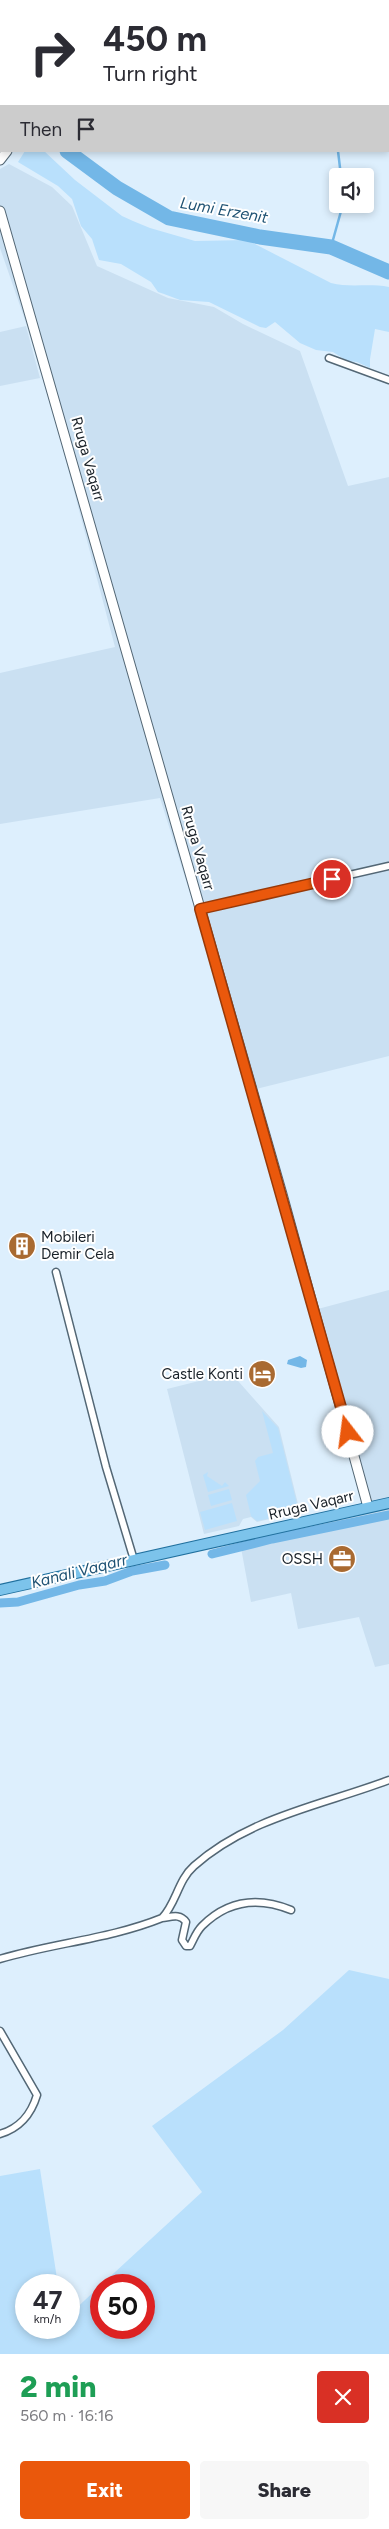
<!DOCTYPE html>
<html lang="en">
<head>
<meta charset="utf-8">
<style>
  body { margin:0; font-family:Figtree,sans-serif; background:#f7f7f7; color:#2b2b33; height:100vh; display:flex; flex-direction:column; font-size:19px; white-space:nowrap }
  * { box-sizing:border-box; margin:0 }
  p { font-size:16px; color:#7c7c81 }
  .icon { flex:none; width:28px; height:28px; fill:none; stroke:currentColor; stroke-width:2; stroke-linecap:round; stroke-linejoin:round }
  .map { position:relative; height:2354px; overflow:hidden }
  .details { display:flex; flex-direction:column; background:#fff; flex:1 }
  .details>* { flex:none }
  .top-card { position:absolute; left:0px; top:0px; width:390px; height:152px; box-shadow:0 2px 8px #0003; background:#fff; color:#2b2b33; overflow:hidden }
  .tools { position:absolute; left:329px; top:168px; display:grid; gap:10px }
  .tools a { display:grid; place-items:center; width:45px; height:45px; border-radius:5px; background:#fff; box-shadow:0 2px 8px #0003; font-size:25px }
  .speed { position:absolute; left:15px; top:2274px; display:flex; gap:10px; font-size:25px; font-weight:700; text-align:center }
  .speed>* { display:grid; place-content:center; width:65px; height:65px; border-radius:50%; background:#fff; box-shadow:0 2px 8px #0003; line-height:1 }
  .speed small { font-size:12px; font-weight:400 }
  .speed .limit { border:8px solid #d22; background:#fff; color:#111 }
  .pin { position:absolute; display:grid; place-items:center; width:42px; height:42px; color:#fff; margin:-21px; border:2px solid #fff; border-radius:50%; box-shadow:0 1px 5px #0007 }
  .me { position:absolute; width:55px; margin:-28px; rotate:345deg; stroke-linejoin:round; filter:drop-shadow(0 0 4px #0008) }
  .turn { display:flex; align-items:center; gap:18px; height:105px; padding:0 20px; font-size:22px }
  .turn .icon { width:65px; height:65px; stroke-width:2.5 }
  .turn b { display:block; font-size:35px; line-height:42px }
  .then { display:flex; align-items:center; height:48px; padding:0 20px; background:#0003; gap:10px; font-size:19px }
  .round { display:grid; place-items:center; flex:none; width:52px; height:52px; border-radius:5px; background:#f7f7f7 }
  .headline { display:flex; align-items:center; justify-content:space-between; height:85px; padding:0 20px }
  h1 { font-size:30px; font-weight:800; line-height:38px; color:#1e9e55 }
  .primary-button { display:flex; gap:10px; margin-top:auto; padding:10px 20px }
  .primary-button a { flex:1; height:58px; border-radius:5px; background:#ea580c; color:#fff; font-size:20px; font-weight:800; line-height:58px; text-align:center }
  .primary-button a+a { background:#f7f7f7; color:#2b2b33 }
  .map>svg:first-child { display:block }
  .built { fill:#cae0f2 }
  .green { fill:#b9e0fc }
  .water { fill:#73b7e7 }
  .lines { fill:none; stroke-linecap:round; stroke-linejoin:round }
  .stream { stroke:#73b7e7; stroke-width:2.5 }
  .canal { stroke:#73b7e7; stroke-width:9 }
  .river { stroke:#73b7e7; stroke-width:15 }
  .minor-casing { stroke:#536775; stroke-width:9 }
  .secondary-casing { stroke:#536775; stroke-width:11 }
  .primary-casing { stroke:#20709e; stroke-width:12 }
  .minor { stroke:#fff; stroke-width:6 }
  .secondary { stroke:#fff; stroke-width:9 }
  .primary { stroke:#7cc3eb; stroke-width:10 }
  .route-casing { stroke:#983908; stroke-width:12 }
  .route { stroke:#ea580c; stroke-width:9 }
  .labels { text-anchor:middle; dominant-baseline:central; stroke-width:4; stroke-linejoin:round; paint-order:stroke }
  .street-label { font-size:15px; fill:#192128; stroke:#fff }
  .poi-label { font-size:15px; fill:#192128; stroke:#fff; text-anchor:end }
  .water-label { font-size:16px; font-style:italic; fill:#1f5273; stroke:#fff }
</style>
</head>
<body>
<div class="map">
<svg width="389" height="2354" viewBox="0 0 389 2354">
  <rect width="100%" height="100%" fill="#ddeffd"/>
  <path class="built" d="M9 164 52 187 72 206 97 266 168 298 214 307 243 324 300 351 348 486 389 477V1056L252 1090 160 798 0 824V673L115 647 60 438 26 323 0 248V169Z
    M26 326 40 378 0 386V332Z
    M389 1290V1664L375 1667 359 1617 298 1629 291 1593 251 1602 239 1537 368 1507 314 1310Z
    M231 1373 279 1427 300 1512 257 1522 251 1517 243 1519 239 1526 204 1534 167 1389Z"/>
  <path class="green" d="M25 151H44L75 180 122 216 133 221 150 228 195 241 247 240 331 283C350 288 369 283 389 287V332L375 329 370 359V368L357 362 347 361 333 352 316 350 300 343 275 322 266 328 260 327 209 302 180 300 164 294 158 292 151 282 121 264 99 260 92 239 81 226 72 199 58 186 18 162Z
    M262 1411 278 1428 299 1512 257 1521 251 1516 246 1495 260 1481 255 1461 258 1457 273 1453Z
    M208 1472 207 1476 222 1486 225 1482 229 1486 208 1492 203 1475Z
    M229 1489 232 1500 211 1506 208 1495Z
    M232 1503 237 1521 205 1530 200 1512Z
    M349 1970 389 1979V2354H0V2176L40 2169 58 2285H26V2328H69V2315L101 2285V2328H144V2285H101L202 2192 152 2126 283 2030Z"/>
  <path class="water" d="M300 1356 307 1360 306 1367 301 1368 287 1364 288 1360Z"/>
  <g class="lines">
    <path class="stream" d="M389 87V86
      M338 151 341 176
      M331 247 343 204"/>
    <path class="canal" d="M212 1554 272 1539 389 1515
      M0 1603 18 1602 79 1585 105 1581 132 1571 165 1565"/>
    <path class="river" d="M0 114 1 115
      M67 151 117 188 169 218 260 237 331 247 389 272"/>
    <g class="minor-casing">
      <path id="minor" d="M136 1 137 0
        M329 358 389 380
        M200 909 389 866
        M56 1272 106 1467 134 1560
        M162 1918C171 1917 180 1913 186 1922L182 1940 186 1946H190C194 1939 196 1932 202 1926 228 1900 259 1897 291 1910
        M0 1959C53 1943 110 1939 162 1918 176 1904 178 1880 194 1866 249 1817 323 1805 389 1780
        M0 2031 37 2095C31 2115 20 2128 0 2134"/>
    </g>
    <g class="secondary-casing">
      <path id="secondary" d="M0 15 1 17
        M0 160 7 151
        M0 211 282 1194 368 1507"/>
    </g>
    <g class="primary-casing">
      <path id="primary" d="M0 1590 389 1503"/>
    </g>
    <use href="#minor" class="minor"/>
    <use href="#secondary" class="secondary"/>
    <use href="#primary" class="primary"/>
  </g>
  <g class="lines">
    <g class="route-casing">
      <path id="route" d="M332 879 200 909 348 1432"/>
    </g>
    <use href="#route" class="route"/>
  </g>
  <defs>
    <g id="building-disc" transform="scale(1.4375)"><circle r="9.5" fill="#a96a31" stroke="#fff"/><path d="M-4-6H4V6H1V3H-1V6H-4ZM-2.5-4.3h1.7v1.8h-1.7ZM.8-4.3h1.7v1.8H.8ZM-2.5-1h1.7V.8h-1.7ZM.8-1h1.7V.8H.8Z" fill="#fff"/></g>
    <g id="hotel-disc" transform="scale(1.4375)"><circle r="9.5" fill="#a96a31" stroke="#fff"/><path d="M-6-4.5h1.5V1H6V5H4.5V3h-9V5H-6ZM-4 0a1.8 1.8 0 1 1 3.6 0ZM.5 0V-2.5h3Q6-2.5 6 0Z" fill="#fff"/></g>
    <g id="office-disc" transform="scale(1.4375)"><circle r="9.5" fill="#a96a31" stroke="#fff"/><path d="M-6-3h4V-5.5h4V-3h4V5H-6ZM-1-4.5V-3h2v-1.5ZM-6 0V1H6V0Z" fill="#fff"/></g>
  </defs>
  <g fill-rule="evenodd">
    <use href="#building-disc" x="22" y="1246"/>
    <use href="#hotel-disc" x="262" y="1374"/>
    <use href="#office-disc" x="342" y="1559"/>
  </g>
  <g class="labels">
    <g class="street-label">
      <text transform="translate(88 459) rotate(74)">Rruga Vaqarr</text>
      <text transform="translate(198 848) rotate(74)">Rruga Vaqarr</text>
      <text transform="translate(311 1505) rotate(-13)">Rruga Vaqarr</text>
    </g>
    <g class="poi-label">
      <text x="41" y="1237" text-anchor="start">Mobileri<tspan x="41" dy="17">Demir Cela</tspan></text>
      <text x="243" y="1374">Castle Konti</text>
      <text x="323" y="1559">OSSH</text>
    </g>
    <g class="water-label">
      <text transform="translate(224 210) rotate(10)">Lumi Erzenit</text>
      <text transform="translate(79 1571) rotate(-14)">Kanali Vaqarr</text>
    </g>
  </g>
</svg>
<div class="tools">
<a><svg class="icon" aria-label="sound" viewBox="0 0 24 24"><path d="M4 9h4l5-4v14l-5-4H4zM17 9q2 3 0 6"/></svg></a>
</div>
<div class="speed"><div>47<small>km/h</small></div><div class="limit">50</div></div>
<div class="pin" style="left:332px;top:879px;background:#d93025"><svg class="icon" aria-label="arrive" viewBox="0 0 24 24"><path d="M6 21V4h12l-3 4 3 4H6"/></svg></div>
<svg class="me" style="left:348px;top:1432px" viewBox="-20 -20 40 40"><circle r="19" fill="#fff"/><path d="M0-13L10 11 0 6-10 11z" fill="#ea580c"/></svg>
<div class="top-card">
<div class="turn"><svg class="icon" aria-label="right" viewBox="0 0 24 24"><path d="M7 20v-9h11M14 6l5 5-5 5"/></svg><div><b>450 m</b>Turn right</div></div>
<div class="then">Then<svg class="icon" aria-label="arrive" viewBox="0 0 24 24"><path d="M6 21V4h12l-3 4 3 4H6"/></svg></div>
</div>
</div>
<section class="details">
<div class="headline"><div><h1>2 min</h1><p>560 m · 16:16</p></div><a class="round" style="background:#d93025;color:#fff"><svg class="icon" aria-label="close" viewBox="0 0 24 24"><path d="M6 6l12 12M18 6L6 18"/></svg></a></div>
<div class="primary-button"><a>Exit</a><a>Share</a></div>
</section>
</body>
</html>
